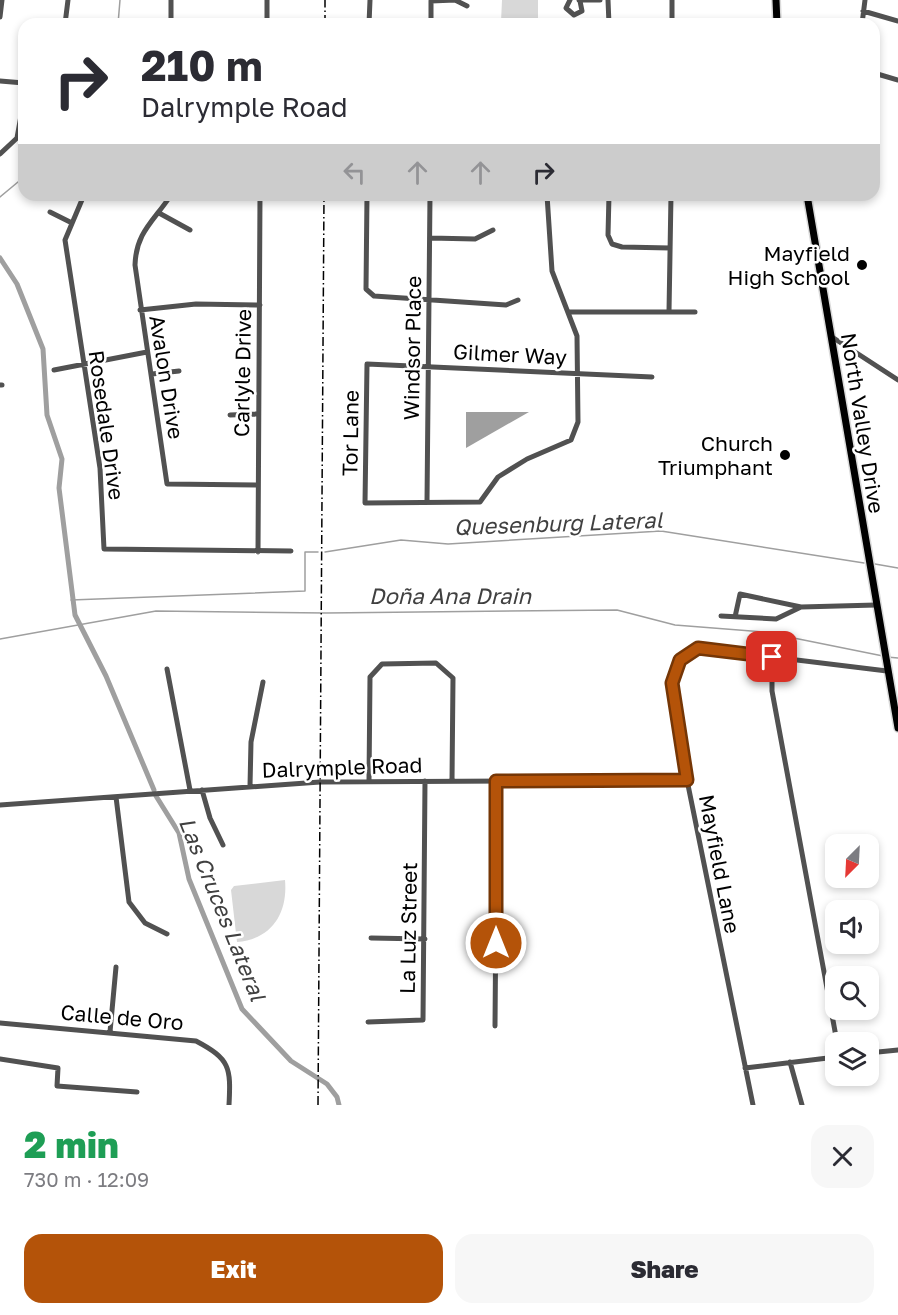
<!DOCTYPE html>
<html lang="en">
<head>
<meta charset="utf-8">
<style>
  body { margin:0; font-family:"Golos Text",sans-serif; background:#f7f7f7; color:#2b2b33; height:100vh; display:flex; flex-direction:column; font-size:22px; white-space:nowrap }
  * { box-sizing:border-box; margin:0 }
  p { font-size:20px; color:#7c7c81 }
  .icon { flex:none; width:33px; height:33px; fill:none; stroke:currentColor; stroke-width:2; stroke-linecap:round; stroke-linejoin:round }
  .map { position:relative; height:1105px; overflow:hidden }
  .details { display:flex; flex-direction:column; background:#fff; flex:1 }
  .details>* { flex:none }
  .hud { position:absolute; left:18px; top:18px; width:862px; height:183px; border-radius:18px; box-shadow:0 3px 9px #0003; background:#fff; color:#2b2b33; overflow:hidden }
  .needle { width:39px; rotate:204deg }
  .fabs { position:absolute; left:825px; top:834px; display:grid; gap:12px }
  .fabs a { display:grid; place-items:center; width:54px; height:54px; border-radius:12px; background:#fff; box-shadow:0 3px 9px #0003; font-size:30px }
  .pin { position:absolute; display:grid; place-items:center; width:51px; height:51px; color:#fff; margin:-26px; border-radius:12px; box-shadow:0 3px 9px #0006 }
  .me { position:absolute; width:66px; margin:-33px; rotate:0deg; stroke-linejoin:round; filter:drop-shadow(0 0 4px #0008) }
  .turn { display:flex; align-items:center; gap:21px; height:126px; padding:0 24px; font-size:27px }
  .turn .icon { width:78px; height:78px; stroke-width:2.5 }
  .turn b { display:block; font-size:42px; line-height:51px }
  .lanes { display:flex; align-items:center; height:57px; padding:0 24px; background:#0003; justify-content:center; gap:30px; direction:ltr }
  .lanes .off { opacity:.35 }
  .round { display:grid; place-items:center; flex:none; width:63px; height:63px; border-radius:18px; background:#f7f7f7 }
  .overview { display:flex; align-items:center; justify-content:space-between; height:102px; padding:0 24px }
  h1 { font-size:36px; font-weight:800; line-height:45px; color:#1e9e55 }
  .action { display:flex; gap:12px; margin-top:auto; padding:12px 24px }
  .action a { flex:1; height:69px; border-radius:18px; background:#b45309; color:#fff; font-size:24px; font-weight:800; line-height:69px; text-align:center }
  .action a+a { background:#f7f7f7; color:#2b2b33 }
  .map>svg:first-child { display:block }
  .green { fill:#d8d8d8 }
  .water { fill:#9f9f9f }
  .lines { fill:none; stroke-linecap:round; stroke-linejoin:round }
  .stream { stroke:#9f9f9f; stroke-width:1.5 }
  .canal { stroke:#9f9f9f; stroke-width:5 }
  .major-casing { stroke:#dbdbdb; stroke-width:10 }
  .minor { stroke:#515151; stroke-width:5 }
  .major { stroke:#000; stroke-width:7 }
  .rail { stroke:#000; stroke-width:1.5; stroke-dasharray:9 3 1.5 3; stroke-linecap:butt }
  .route-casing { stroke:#753606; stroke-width:15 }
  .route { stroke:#b45309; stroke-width:10 }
  .poi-dot { fill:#000; stroke:#fff; stroke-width:2 }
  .labels { text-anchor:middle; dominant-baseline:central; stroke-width:5; stroke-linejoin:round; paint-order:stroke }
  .poi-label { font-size:21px; fill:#000; stroke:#fff; text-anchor:end }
  .street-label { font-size:21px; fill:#000; stroke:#fff }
  .water-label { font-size:22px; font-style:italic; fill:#404040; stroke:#fff }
</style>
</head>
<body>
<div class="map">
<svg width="898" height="1105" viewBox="0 0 898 1105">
  <rect width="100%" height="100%" fill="#fff"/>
  <path class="green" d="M502 0H538V22H501Z
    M285 880C288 913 272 939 237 942L231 890 234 886Z"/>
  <path class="water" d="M466 412H529L466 448Z"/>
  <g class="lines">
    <path class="stream" d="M118 24 120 0
      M0 197 24 177
      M325 552 401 540 448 544 661 531 864 563
      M875 564 898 568
      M71 600 305 591V552H318
      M0 639 156 611 326 613 617 610 675 625 764 632 883 656
      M887 657 898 658"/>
    <path class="canal" d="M0 258 17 284 43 349 47 415 62 459 59 488 75 615 106 676 154 790
      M156 796 179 833 189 879 242 1009 291 1061 327 1084 337 1097 339 1105"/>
    <g class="major-casing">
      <path id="major" d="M776 0 777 24
        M807 195 898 728"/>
    </g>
    <path class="minor" d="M570 0 566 8 574 15 582 11 580 1
      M579 0H600
      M608 0 609 24
      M863 11 898 21
      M0 17 2 0
      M65 24 68 0
      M171 24V0
      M267 24V0
      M369 24 370 0
      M431 24V1L455 0 467 6
      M672 24V0
      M862 24 865 0
      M874 73 898 80
      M0 81 24 83
      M0 154 17 138 24 99
      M84 195 65 240 100 468 104 549 291 551
      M171 195C154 221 136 232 135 265L167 484 258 485
      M367 195 366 289 374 296 506 305 518 300
      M547 195 552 271 577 336 578 422 571 440 527 459 498 477 480 502 365 503 367 364 652 377
      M609 195 608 235 612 244 622 247 670 248
      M530 197 547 198
      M50 212 70 222
      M159 213 190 230
      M430 238 475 239 493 230
      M140 310 196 304 260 305
      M570 312H695
      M669 312 671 195
      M832 337 898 380
      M54 370 147 352
      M152 374 179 371
      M0 385H2
      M230 415 257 414
      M427 502 430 195
      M258 552 260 195
      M721 616 776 619 801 607 876 605
      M735 617 740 594 801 607
      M772 657V691L837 1042
      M167 669 190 790
      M369 781 370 677 382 664 436 663 453 678 452 781
      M250 786 251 742 263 682
      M202 790 210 818 223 845
      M116 797 129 902 145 923 167 934
      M0 805 320 782 687 780
      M371 938 425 939
      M368 1022 423 1020 425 781
      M0 1023 196 1041C230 1059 231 1067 229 1105
      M495 1026 497 781
      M110 1032 116 967
      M868 1053 898 1050
      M0 1059 58 1068 57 1086 137 1092
      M790 1062 802 1105
      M745 1068 836 1057
      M753 1105 687 780 672 683 680 660 698 648 887 671"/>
    <use href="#major" class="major"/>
    <path class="rail" d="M325 24V0
      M318 1105 324 195"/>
  </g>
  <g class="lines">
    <g class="route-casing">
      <path id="route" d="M496 943V781L687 780 672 683 680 660 698 648 772 657"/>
    </g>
    <use href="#route" class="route"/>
  </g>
  <g class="poi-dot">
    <circle cx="862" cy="265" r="6"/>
    <circle cx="785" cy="455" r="6"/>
  </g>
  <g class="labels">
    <g class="poi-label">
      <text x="850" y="253">Mayfield<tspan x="850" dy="24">High School</tspan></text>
      <text x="773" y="443">Church<tspan x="773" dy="24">Triumphant</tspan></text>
    </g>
    <g class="street-label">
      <text transform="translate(412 348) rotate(-89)">Windsor Place</text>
      <text transform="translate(510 354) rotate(3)">Gilmer Way</text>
      <text transform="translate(242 373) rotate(-89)">Carlyle Drive</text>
      <text transform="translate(167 377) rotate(81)">Avalon Drive</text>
      <text transform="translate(863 423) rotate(81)">North Valley Drive</text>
      <text transform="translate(107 425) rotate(82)">Rosedale Drive</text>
      <text transform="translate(350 433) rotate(-89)">Tor Lane</text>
      <text transform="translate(342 767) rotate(-2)">Dalrymple Road</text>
      <text transform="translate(720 864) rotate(79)">Mayfield Lane</text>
      <text transform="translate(408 928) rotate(-89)">La Luz Street</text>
      <text transform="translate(122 1017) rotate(5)">Calle de Oro</text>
    </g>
    <g class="water-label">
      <text transform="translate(558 523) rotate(-2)">Quesenburg Lateral</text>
      <text x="450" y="595">Doña Ana Drain</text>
      <text transform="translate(223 909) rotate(68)">Las Cruces Lateral</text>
    </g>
  </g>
</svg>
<div class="fabs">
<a><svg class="needle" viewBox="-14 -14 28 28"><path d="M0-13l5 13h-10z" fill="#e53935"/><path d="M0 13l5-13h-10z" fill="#7c7c81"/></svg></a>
<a><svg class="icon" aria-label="sound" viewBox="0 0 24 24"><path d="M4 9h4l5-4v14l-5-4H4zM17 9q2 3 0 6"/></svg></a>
<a><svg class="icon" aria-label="search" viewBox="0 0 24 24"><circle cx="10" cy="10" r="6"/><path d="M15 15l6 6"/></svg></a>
<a><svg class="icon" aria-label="layers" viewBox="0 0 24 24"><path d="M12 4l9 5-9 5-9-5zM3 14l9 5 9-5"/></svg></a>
</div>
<div class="pin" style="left:772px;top:657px;background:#d93025"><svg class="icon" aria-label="arrive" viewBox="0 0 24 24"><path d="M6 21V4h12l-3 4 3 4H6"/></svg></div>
<svg class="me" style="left:496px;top:943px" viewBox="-20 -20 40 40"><circle r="17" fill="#b45309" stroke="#fff" stroke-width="3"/><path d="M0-11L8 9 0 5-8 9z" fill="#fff"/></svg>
<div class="hud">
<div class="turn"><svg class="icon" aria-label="right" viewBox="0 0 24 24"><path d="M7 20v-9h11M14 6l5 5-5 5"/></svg><div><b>210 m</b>Dalrymple Road</div></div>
<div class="lanes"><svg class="icon off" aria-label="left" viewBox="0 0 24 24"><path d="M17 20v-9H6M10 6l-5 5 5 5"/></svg><svg class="icon off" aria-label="ahead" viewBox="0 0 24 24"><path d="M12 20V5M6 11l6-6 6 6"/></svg><svg class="icon off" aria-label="ahead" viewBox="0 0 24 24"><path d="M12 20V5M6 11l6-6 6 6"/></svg><svg class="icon" aria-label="right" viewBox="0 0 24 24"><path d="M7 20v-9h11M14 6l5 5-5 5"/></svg></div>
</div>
</div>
<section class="details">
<div class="overview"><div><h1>2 min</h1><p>730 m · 12:09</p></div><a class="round"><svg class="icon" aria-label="close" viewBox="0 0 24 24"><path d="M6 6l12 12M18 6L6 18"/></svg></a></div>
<div class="action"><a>Exit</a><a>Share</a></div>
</section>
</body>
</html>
